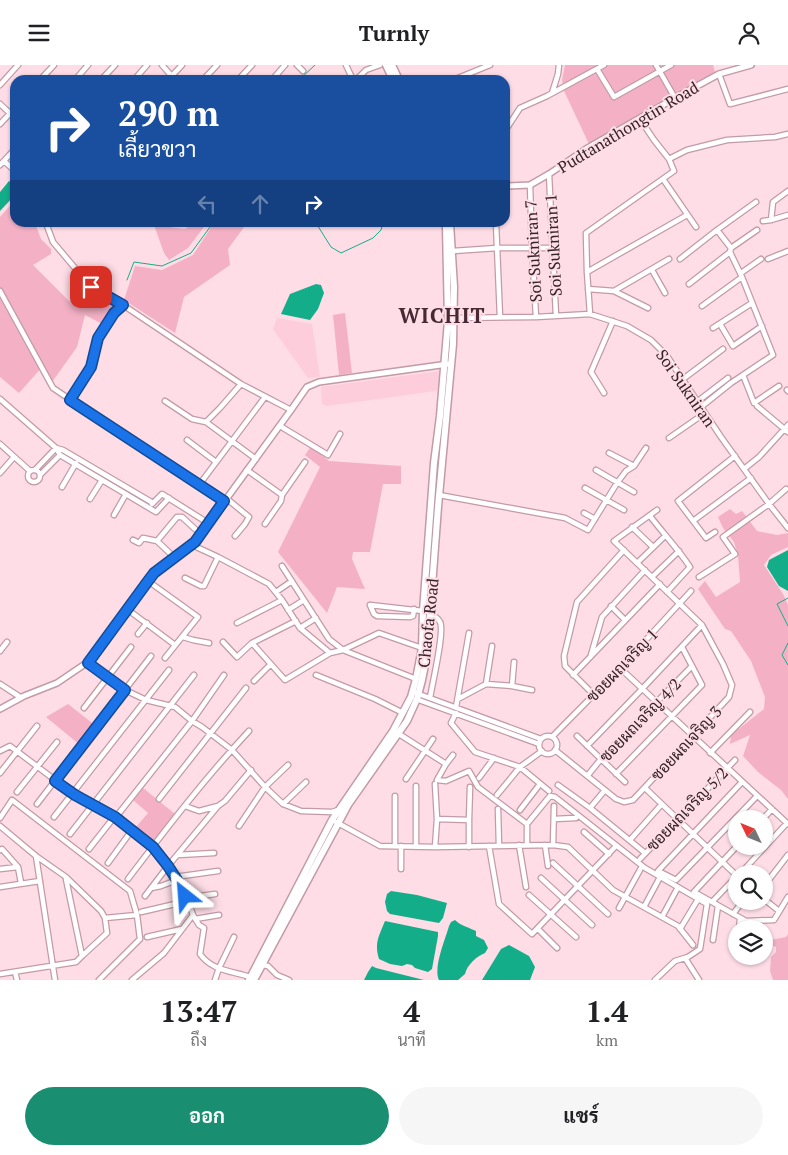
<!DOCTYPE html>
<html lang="th">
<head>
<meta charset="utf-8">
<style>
  body { margin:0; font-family:"PT Serif",Sarabun,serif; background:#f6f6f6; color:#202124; height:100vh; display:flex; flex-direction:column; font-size:19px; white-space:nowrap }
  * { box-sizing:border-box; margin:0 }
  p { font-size:16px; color:#757577 }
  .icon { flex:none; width:28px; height:28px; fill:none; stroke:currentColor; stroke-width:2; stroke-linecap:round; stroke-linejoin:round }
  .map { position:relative; height:915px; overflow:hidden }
  .details { display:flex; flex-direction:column; background:#fff; flex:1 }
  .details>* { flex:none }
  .guide { position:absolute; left:10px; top:10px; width:500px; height:152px; border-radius:15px; box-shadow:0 1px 4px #0004; background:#1a4fa0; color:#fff; overflow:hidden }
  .needle { width:32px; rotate:313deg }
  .tools { position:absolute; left:728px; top:745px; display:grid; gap:10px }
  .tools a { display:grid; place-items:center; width:45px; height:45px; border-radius:50%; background:#fff; box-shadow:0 1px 4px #0004; font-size:25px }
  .pin { position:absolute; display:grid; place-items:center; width:42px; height:42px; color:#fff; margin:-21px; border-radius:10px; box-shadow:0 2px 8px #0006 }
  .me { position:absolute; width:55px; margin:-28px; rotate:332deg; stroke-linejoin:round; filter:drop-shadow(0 0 4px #0008) }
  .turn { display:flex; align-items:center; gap:18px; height:105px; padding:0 25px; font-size:22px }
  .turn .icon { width:65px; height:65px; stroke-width:2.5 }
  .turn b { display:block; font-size:35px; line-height:42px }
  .lanes { display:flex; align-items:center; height:48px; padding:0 25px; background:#0003; justify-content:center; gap:25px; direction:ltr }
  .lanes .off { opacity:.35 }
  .eta { display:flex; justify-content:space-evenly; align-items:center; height:85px; text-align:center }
  .eta b { font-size:30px; font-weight:700; line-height:35px }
  .action { display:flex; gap:10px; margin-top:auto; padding:10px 25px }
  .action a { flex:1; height:58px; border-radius:30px; background:#1a8e70; color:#fff; font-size:20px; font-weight:700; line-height:58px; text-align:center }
  .action a+a { background:#f6f6f6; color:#202124 }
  header { display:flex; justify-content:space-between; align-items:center; height:65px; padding:0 25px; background:#fff; font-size:22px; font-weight:700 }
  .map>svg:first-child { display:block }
  .built { fill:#fecddb }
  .green { fill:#f4b1c6 }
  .water { fill:#13ae89 }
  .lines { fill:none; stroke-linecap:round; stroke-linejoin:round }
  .stream { stroke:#13ae89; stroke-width:1 }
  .minor-casing { stroke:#c29ba6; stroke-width:7 }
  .tertiary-casing { stroke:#c29ba6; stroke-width:8 }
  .secondary-casing { stroke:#c29ba6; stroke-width:9 }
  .minor { stroke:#fff; stroke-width:4.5 }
  .tertiary { stroke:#fff; stroke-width:5 }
  .secondary { stroke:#fff; stroke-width:6 }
  .route-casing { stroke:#114b97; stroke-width:12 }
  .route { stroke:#1a73e8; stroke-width:9 }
  .labels { text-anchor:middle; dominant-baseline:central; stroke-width:4; stroke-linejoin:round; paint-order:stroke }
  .street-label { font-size:16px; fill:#35252a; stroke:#fedde6 }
  .district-label { font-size:21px; font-weight:bold; letter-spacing:1px; fill:#472933; stroke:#fedde6 }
</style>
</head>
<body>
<header><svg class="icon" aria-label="menu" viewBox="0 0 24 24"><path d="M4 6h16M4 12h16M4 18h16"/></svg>Turnly<svg class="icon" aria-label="person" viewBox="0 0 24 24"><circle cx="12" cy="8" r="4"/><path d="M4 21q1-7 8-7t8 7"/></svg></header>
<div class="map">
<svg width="788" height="915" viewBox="0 0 788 915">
  <rect width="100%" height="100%" fill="#fedde6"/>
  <path class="built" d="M277 253 312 259 320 312 308 313 273 264Z
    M439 306 440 322 436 326 327 341 322 339 321 322Z"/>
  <path class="green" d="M565 0H713L715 7 589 79 564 26 562 15Z
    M15 135V158H35L41 174 51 184V189L33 200 76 243 91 225 119 241 104 260 85 250 77 282 52 317 43 301 19 328 0 312V152Z
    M193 158H207L188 183 169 195 164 188 154 160 185 164Z
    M214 158H247L228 184 230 200 184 232 175 268 124 235 135 201 162 205 193 190Z
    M345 248 352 308 339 310 333 250Z
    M311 381 329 396 401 401V419H383L370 487H353L352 494 365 524 337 522 327 548 278 487 320 402 305 390Z
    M730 444 736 449 742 446 757 466 777 470 788 468V482L771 490 764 500 783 529 788 540V734L781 725 758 707 743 691 750 670 730 679 731 670 764 644 765 632 751 596 731 566 725 564 698 524 705 516 716 532 740 517 738 491 734 477 723 463 718 452Z
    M68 639 96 661 80 680 46 652Z
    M143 723 175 749 153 776 136 762 148 748 133 735Z
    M788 869V915H773L770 906 771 892 776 887V882L769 879 771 875 786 872Z"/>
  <path class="water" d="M9 116 15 121V130L0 146V127Z
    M316 219 321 220 324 228 318 244 310 255 281 249 290 229Z
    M788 485V526L779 521 767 502 769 495Z
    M391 826 417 830 447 838 443 853 439 858 390 849 387 846 385 837 387 829Z
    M455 855C461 861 468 862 476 866V871L484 875 488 883 485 888C477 891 467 900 465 909L458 915H439C433 903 445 875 449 861L451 857Z
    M385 856 438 867V871L432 904 428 907 415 903 412 900 407 899 402 901 390 899 379 894C374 878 379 871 385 856Z
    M509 880 529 891 535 902 530 915H482L501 884Z
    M372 901 376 903 424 915H364L368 907Z"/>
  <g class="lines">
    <path class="stream" d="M299 15 315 0
      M316 158 331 182 341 188 373 173 381 165 383 158
      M127 215 134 197 162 201 191 188 213 158
      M788 533 777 539 788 561
      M788 578 782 590 788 600"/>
    <g class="minor-casing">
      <path id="minor" d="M162 0 175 15
        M297 0 303 6
        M346 0 353 15
        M656 0 675 33
        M597 4 614 32 671 0
        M719 9 730 39 788 24
        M40 15 54 0
        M75 15 88 0
        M101 15 115 0
        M134 15 147 0
        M168 15 182 0
        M203 15 217 0
        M238 15 252 0
        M272 15 285 0
        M356 15 366 5 380 0
        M453 15 490 0
        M0 20 18 0
        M552 28 558 9 559 0
        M0 39 15 53
        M0 59 15 43
        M505 66 520 43 547 31 604 0
        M669 94 687 85 727 75 775 72 788 69
        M4 96 15 106
        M0 100 15 84
        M549 109 556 251
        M663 114 696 162
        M530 120 532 183 536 252
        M771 155 773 137 788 126
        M763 156 771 155 788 150
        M46 158 53 177 91 222 123 240 241 319 291 345
        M496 158 500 252
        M717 165 731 183
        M453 186 497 183H552
        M680 194 717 165 756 137
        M768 194 788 186
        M652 205 665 228
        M587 207 687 150
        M741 208 761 194
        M689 219 730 187 731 183 757 165
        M588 224 614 226 648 243
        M0 226 53 323 223 437
        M614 226 669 194
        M702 241 742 212
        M590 249 587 207 586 168 674 106 669 94 654 75 640 54
        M454 253 536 252 590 249 627 261 651 275 667 291 721 372 769 439 788 463
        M720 259 733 281 762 261
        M713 263 752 238
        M743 310 754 338 779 321
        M683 314 723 284
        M787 325 788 326
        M604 328 591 307 613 256
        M0 334 56 383 60 390 156 447 169 433
        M70 335 91 302 98 273 114 248 123 240
        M165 336 192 354 206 357 256 394
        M698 336 728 313
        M757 341 788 367
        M701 342 731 318 773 290 742 212 730 187
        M206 357 220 343 241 319
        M280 361 328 390 340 369
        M669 373 705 348
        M187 375 216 397
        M0 379 30 406
        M609 388 634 401
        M36 404 56 383 63 385 153 438
        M744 404 759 392 788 360
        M28 411a6 6 0 1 1 12 0a6 6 0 1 1-12 0Z
        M247 405 282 430
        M596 405 634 427
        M0 408 14 392
        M40 410 60 390
        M199 420 265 332
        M62 422 76 398
        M585 423 624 445
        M439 430 565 453 588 465 617 418 626 406 634 401 646 383
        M226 433 249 452 245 459 235 471
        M90 434 102 415
        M152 439 162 429 208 458
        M584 448 595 454
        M114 450 126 429
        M650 451C663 468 678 484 690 502L667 527
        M693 456 751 413
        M265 459 281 436 282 430 305 397
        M632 462 653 482
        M715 467 706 473 678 436 735 391
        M133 475 139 478 143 473 157 476 175 493
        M157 476 177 452H182L195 464
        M192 480 218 492 269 519 282 535 300 563 330 588
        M637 498 665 471
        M282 501 329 574 343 585 416 614
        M652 512 679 486
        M699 512 735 489 723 472 769 439 786 424
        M185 513 201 521H204L218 492
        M148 516 198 552 165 593
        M276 527 292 516
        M370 540 374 549 377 551 410 552 413 551 414 544
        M370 540 423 546
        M611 541 625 555
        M127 544 175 580
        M288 545 304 535
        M237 558 282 535
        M300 563 316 553
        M138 569 147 558
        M183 572 193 575 209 578
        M223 577 237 592 252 578 296 556
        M252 578 285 615 330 588 343 585 379 568 422 583
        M0 586 7 577
        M591 590 602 552 645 505
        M88 597 125 625 146 635 175 642 192 656 202 662 232 685 265 722 283 739 301 746 332 747 338 745
        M620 603 788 759
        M316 610 375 634 403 648
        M573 610 660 519
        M254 616 270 600
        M0 619 20 632
        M486 619 492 581
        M512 621 514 597
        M416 628 541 674
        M594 630 565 601 564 591 577 537 624 485
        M430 633C432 620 445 566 440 557 438 553 434 551 430 550
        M416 634 539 679
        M458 634 486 619 512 621 532 625
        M456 642 469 568
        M84 643 131 582
        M456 648 451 658 475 687 520 702 549 726
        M399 669 446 699
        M577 671 625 717
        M539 680a9 9 0 1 1 18 0a9 9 0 1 1-18 0Z
        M552 672 620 603 691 526
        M587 681 642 624 702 560
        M555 685 616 734 624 737 633 735 729 632 732 620 723 599 702 560 614 476 657 445
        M0 686 10 681 75 730 115 751 153 782 177 815 188 836 193 850 199 860 204 863 200 889C212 906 232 906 250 912
        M710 688 750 647
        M453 690 446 699 437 715 446 716 469 706 478 722 527 759 550 731 555 732 645 803 707 839 700 884 688 892 675 896 655 915
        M0 708 37 661
        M616 709 702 620 682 582
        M588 710 601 694 692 601
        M479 713 494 693
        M406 714 433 674
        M742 717 658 806 676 815 757 731
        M558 720 590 743 645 788
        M645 723 736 810
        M17 727 57 677
        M497 730 520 702 542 686
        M395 731V781
        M159 734 246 623
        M37 739 151 591
        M283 739 306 717
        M185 741 199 746 218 741
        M590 743 605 725
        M498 744 499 781
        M520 745 540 719
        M54 752 169 605
        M116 752 192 656 224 610
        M0 753 12 735 130 826 137 850 140 874 99 915
        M437 754 469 755
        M554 754 576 753
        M763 754 772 744
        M336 757 380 781 435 782 553 780 568 782 613 825 678 861 693 880
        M0 761 36 791 66 812 101 846 105 853 107 868 82 891 76 897 0 909
        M239 761 265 722 288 700
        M527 761V780
        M584 767 609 789
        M70 769 194 610
        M630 775 661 740
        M519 780 526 822
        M545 780 548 801
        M553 780 554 741
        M401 781V804
        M489 781 499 839 532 869 615 782
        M737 781 694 827 746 856 774 855 788 832
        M416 782V721
        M435 782 437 754 435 719
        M469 782V755L470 722
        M89 784 115 751
        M0 785 2 784 18 802 21 818
        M178 790 214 788
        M36 791 55 915
        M640 794 735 695
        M108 798 132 765
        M553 798 608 849
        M0 804 18 802
        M740 809 787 758
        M175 812 218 806
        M541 813 592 860
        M66 814 82 891
        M128 814C166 764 205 713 249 666
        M764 821 788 790
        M0 822 40 816
        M151 823 161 821 177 815
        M529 830 576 872
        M145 831 168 801 218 741 225 736 251 705
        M186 833 215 829
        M764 834 779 846
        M712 837 736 812
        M644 842 659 814
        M619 843 641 803
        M141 847 188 836
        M733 849 743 836
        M662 852 677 824
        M105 853 137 850
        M195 854 219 850
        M538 864 557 883
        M680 864 697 836
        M739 864 740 854
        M147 872 182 864
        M713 875 718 841
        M685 893 699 915
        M262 900 268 901 277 910 289 915
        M15 907 17 915
        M132 915 164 888 193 850
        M215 915 219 903 234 872"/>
    </g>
    <g class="tertiary-casing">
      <path id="tertiary" d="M505 121 530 120 549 109 586 84 675 33 719 9 751 0
        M0 644 24 631 57 618 88 597 148 516 155 508 195 477 291 345 307 322 319 317 448 299"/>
    </g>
    <g class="secondary-casing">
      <path id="secondary" d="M386 0 393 15
        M392 0 399 15
        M249 915 332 755 393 666 411 632 416 614 422 583 423 546 434 398 440 351 448 256 446 162
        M254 915 348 740 407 656 417 634 422 615 426 595 428 575 438 442 453 279 454 222 450 158"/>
    </g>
    <use href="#minor" class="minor"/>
    <use href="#tertiary" class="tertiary"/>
    <use href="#secondary" class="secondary"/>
  </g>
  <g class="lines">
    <g class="route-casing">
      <path id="route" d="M91 222 123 240 114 248 98 273 91 302 70 335 224 436 195 477 154 508 148 516 88 598 125 625 55 716 75 730 115 752 153 782 168 801 177 815 185 831"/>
    </g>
    <use href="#route" class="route"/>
  </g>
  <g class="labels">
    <g class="street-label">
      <text transform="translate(628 62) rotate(-31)">Pudtanathongtin Road</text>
      <text transform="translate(553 180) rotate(-93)">Soi Sukniran 1</text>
      <text transform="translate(533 186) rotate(-93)">Soi Sukniran 7</text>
      <text transform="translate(686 323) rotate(55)">Soi Sukniran</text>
      <text transform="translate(428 558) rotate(-84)">Chaofa Road</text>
      <text transform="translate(622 600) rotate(-46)">ซอยผถเจริญ 1</text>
      <text transform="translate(640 655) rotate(-46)">ซอยผถเจริญ 4/2</text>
      <text transform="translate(686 678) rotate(-47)">ซอยผถเจริญ 3</text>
      <text transform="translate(687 744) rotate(-46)">ซอยผถเจริญ 5/2</text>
    </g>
    <g class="district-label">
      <text x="442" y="250">WICHIT</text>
    </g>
  </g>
</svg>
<div class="tools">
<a><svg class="needle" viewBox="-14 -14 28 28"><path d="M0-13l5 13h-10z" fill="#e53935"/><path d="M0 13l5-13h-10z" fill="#757577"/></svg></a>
<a><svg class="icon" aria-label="search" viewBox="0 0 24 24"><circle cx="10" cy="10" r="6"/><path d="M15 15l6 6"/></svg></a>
<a><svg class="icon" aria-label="layers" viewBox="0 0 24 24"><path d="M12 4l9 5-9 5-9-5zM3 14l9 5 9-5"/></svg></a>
</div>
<div class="pin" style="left:91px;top:222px;background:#d93025"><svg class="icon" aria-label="arrive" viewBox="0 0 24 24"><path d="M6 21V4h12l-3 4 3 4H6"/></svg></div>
<svg class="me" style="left:185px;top:831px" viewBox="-20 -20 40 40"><path d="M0-17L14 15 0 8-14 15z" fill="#1a73e8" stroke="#fff" stroke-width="4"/></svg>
<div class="guide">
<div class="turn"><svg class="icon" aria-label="right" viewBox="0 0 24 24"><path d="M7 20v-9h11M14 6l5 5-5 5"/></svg><div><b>290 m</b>เลี้ยวขวา</div></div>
<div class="lanes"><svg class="icon off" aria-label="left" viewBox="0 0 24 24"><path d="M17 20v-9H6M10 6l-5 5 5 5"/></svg><svg class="icon off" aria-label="ahead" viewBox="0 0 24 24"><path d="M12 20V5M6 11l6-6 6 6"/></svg><svg class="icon" aria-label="right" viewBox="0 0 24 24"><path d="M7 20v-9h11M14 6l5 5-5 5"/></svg></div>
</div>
</div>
<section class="details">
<div class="eta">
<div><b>13:47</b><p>ถึง</p></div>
<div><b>4</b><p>นาที</p></div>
<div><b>1.4</b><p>km</p></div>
</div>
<div class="action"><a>ออก</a><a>แชร์</a></div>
</section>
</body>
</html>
